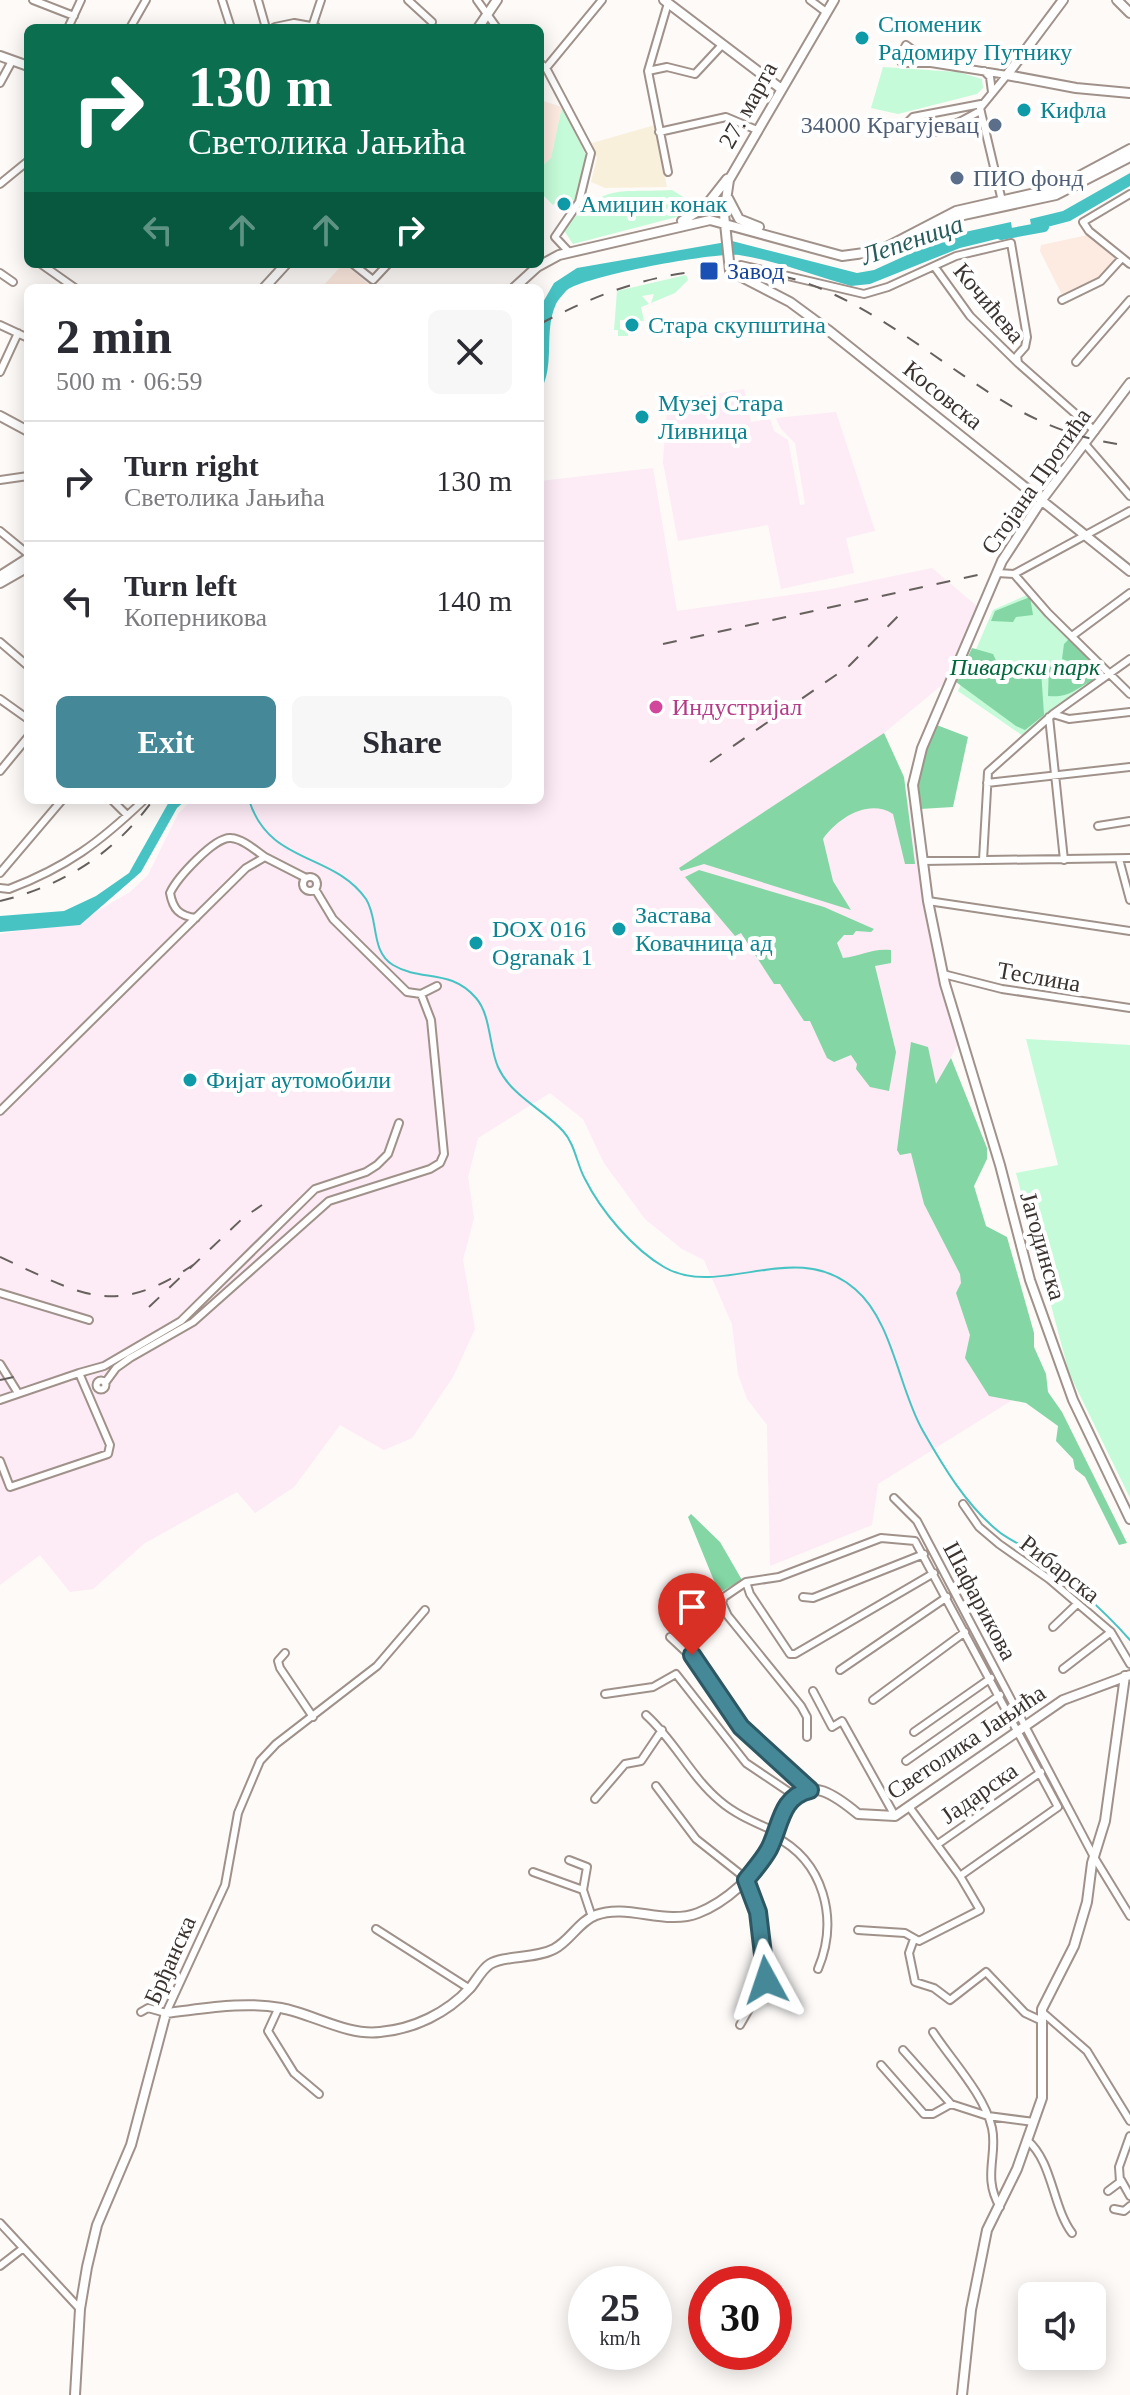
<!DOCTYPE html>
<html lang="en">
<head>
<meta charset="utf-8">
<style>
  body { margin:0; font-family:Georgia,serif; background:#f7f7f7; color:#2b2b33; height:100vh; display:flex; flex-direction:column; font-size:30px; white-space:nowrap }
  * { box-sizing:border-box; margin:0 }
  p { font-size:26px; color:#7c7c81 }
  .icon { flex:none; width:44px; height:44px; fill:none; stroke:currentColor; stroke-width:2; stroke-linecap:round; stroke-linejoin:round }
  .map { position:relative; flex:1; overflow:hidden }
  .panel { position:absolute; left:24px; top:284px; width:520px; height:520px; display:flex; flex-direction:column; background:#fff; border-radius:12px; box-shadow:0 4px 20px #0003 }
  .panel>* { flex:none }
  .hud { position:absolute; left:24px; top:24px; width:520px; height:244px; border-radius:12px; box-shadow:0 4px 20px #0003; background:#0b6e4f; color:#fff; overflow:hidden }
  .fabs { position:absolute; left:1018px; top:2282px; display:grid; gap:16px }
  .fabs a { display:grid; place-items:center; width:88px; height:88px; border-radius:12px; background:#fff; box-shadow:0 4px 20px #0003; font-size:40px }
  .speed { position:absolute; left:568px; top:2266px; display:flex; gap:16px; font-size:40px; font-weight:700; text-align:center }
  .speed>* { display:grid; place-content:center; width:104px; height:104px; border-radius:50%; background:#fff; box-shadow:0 4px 20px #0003; line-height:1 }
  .speed small { font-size:20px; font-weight:400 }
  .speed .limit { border:12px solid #d22; background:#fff; color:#111 }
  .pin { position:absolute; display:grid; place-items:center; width:68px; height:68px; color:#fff; margin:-82px -34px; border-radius:50% 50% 50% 0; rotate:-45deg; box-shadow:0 0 8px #0007 }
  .pin .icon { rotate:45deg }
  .me { position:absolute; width:88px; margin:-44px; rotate:355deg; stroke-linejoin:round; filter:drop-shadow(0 0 6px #0008) }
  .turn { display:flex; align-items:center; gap:28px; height:168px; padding:0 32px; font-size:36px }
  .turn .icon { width:104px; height:104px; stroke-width:2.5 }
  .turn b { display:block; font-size:56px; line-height:68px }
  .lanes { display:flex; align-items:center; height:76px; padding:0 32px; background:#0003; justify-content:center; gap:40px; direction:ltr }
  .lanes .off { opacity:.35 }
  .round { display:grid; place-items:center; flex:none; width:84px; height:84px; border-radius:12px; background:#f7f7f7 }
  .summary { display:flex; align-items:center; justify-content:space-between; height:136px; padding:0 32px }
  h1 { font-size:48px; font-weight:800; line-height:60px }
  .action { display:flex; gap:16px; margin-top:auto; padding:16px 32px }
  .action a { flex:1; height:92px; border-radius:12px; background:#458898; color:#fff; font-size:32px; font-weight:800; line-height:92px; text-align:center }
  .action a+a { background:#f7f7f7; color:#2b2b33 }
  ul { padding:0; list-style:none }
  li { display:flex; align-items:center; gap:24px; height:120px; padding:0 32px; border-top:2px solid #e1e1e2 }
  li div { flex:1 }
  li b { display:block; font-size:30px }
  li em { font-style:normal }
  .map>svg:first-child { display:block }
  .commercial { fill:#f9f0db }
  .industrial { fill:#fdebf5 }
  .built { fill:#fdeae0 }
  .green { fill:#c5fbd8 }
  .forest { fill:#84d6a4 }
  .water { fill:#48c3c4 }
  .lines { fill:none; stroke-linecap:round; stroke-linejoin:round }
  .stream { stroke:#48c3c4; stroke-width:2 }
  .river { stroke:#48c3c4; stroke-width:10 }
  .street-casing { stroke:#a0928a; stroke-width:10 }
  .secondary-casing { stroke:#a0928a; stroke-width:12 }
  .street { stroke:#fff; stroke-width:6 }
  .secondary { stroke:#fff; stroke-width:8 }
  .rail { stroke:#67615e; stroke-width:2; stroke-dasharray:14 14; stroke-linecap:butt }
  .route-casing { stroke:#2d5863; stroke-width:20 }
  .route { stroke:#458898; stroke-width:14 }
  .culture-dot { fill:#0f9aa8; stroke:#fff; stroke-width:3 }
  .service-dot { fill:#5c6f8a; stroke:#fff; stroke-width:3 }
  .transit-dot { fill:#1a4fb4; stroke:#fff; stroke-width:3 }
  .hotel-dot { fill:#d1479c; stroke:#fff; stroke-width:3 }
  .labels { text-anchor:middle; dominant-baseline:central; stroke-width:8; stroke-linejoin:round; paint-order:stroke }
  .culture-label { font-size:24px; fill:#0d838f; stroke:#fff; text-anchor:start }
  .street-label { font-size:24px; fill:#3a3330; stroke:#fff }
  .service-label { font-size:24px; fill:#4e5e75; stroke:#fff; text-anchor:end }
  .transit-label { font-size:24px; fill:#164399; stroke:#fff; text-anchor:start }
  .park-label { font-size:24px; font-style:italic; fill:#00683c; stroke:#fff }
  .hotel-label { font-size:24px; fill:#b23c85; stroke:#fff; text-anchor:start }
  .water-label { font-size:26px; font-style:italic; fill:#285c5c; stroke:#fff }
</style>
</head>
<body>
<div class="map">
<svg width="1130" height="2395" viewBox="0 0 1130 2395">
  <rect width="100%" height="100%" fill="#fdfaf8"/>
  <path class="commercial" d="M655 125 667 187 605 188 591 182 597 158 592 143Z"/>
  <path class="industrial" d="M744 389 751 422 770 419 774 431 788 440 800 505 805 504 795 443 781 429 776 418 836 412 875 531 846 538 854 573 781 589 768 525 678 541 663 462 668 396 698 397Z
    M653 468 677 611 832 589 932 568 985 613 961 669 884 733 915 822 938 952 962 1037 910 1132 1014 1399 878 1484 872 1525 770 1566 767 1425 747 1399 738 1374 732 1324 704 1260 682 1249 645 1219 604 1163 583 1119 550 1093 478 1138 468 1177 474 1218 463 1260 475 1329 453 1377 412 1438 384 1450 340 1425 294 1487 255 1513 237 1492 145 1543 93 1589 70 1592 40 1555 0 1585V934L82 920 130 892 148 875 178 814 192 800H540V481Z"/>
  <path class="built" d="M540 100 562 107 551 158 540 168Z
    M1088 235 1120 258 1104 277 1063 297 1040 251 1041 245Z
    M343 264H345L373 288H321Z"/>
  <path class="green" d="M883 67 958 72 982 79 983 88 977 94 898 114 871 108Z
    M562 107 587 157 574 203 564 194 553 205 540 192V168L551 158Z
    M672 190 693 203 692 213 573 244 563 229C608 183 611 193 672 190Z
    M686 275 688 280 675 293 651 303 654 294 642 296 649 304 641 307 644 321 620 320V329L628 332V336H618V330H614L617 291Z
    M1029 594 1110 673 1026 738 958 691 993 610Z
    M1026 1039 1130 1045V1498L1069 1373 1016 1173 1058 1165Z"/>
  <path class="forest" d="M1030 597 1033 615 1016 617 1013 622 991 621 995 611Z
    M1069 639 1101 667 1099 671 1062 659 1064 644Z
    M972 648 993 654 1003 675 1041 670 1044 715 1025 730 1016 726 956 682Z
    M1049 664 1088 673 1093 675V680C1074 690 1069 698 1048 696Z
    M934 724 968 737 953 807 920 809 917 770Z
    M884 733 904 777 915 864H905L893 814C868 798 837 819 823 839L833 881 851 910 704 864 681 871 679 868Z
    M699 870 824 907 874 929 871 932 856 931 853 935H844L837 943 843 958C861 956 872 948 891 950V963L875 966 896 1052 889 1091 870 1087 856 1069 857 1064 851 1055 834 1062 827 1058 810 1021H804L780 984H774L741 933 735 936 685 877Z
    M911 1042 928 1047 936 1084 951 1058 987 1148V1159L974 1186 986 1226 1007 1237 1034 1333V1347L1046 1374 1048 1392 1062 1412 1127 1543 1119 1545 1085 1477 1075 1469 1073 1459 1056 1441 1058 1426 1026 1403 989 1396 965 1358 970 1335 956 1293 961 1283 960 1274 924 1204 911 1153 900 1155 897 1150Z
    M691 1514 720 1542 742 1580 719 1593 688 1517Z"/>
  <path class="water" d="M1130 173V186L1070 221 1032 231 1030 219 1063 211Z
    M1011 222 1013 235 960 248 870 284 851 286C815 276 777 261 739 255 715 252 585 276 567 290 564 293 558 300 556 304 543 332 556 364 540 392L542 304 554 283 577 268 732 241 857 273 874 270 951 235Z
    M170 800H186L177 808 141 872 80 925 0 932V916L64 911 96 896 129 873Z"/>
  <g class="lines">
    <path class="stream" d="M249 800C269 865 333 852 366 899 379 919 370 951 393 965 421 982 450 968 476 998 491 1015 489 1047 498 1067 511 1096 543 1109 563 1131 575 1144 577 1165 585 1179 601 1211 633 1249 664 1267 720 1300 795 1237 855 1289 893 1321 899 1390 923 1431 943 1466 966 1505 998 1531 1006 1538 1017 1542 1026 1549 1063 1575 1100 1606 1130 1640"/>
    <path class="river" d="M1001 235 1044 227"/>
    <g class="street-casing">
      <path id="street" d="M33 0 74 16
        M222 0 231 28
        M258 0 266 28
        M408 0 432 22
        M477 0 497 28
        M810 0 826 12
        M312 27 321 0
        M68 28 81 0
        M130 28 146 0
        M540 63 546 68 591 153 579 202 555 237 569 252
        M931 63 906 45 899 58 902 63H931L1007 75 980 108 1002 201
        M546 68 602 0
        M648 71 667 67 695 74 722 45
        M984 71 990 77 992 92
        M0 83 12 61
        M980 111C961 121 923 146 905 125L913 117 981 104
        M659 132 726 117 757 130
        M668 172 648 71 668 3
        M0 184 28 161
        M1130 194 1083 222 1089 231 1130 264
        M41 264 75 288
        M353 264 373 280 388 264
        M741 265 864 294 888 287 956 256 1011 243 1027 337 1025 347 1017 356 1018 363 1095 431
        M934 266 970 316 1018 363
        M0 273 13 282
        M1062 300 1101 281 1122 258
        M0 325 28 338
        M1076 362 1130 300
        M0 372 18 333
        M1085 444 1130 496
        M0 480 28 476
        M0 531 28 554
        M997 573 1014 574 1130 511
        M1014 574 1048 613 1130 694
        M1072 636 1130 593
        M0 642 28 666
        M0 699 28 719
        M1053 714 1069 719 1130 712
        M1049 717 1064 860
        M0 771 28 737
        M987 783 1130 767
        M112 800 127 815
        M1098 826 1130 821
        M1119 859 1130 900
        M983 860 988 772 1053 714 1130 659
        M922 861 1130 858
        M0 873 62 800
        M303 884a7 7 0 1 1 14 0a7 7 0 1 1-14 0Z
        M0 888 9 889C67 867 100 842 144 800
        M315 889 333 919 407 992 421 994 437 986
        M928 901 1130 931
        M196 918C179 916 173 909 170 893 177 878 215 836 231 838 243 839 255 850 265 857
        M943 974 1002 989 1130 1008
        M0 1111 246 868 265 857 306 878
        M0 1293 89 1320
        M0 1364 18 1393
        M96.5 1385a4.5 4.5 0 1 1 9 0a4.5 4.5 0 1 1-9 0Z
        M105 1383 116 1368 130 1358 193 1322 329 1201 430 1169 440 1163 444 1154 431 1020 421 994
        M0 1400 79 1373
        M0 1461 10 1487 108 1454 110 1445 79 1373 104 1366 181 1321 315 1189 366 1172 377 1165 388 1154 399 1123
        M894 1498 917 1521 1094 1857 1130 1916
        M963 1504 979 1527 999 1544 1049 1579 1111 1632 1130 1664
        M746 1582 750 1594 790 1654H795L934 1573
        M803 1597 813 1598 924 1554
        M1053 1627 1076 1605
        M670 1637 701 1666 741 1727 810 1790
        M285 1653 278 1661 280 1668 313 1717
        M1063 1669 1111 1632
        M840 1670 947 1597
        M813 1691 832 1727 842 1721 895 1816
        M605 1694 653 1687 676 1674 746 1763 795 1796
        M873 1700 965 1632
        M646 1715C675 1741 691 1777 720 1801 736 1815 757 1823 776 1832
        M914 1732 991 1678
        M807 1737V1717L801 1706 728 1616 722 1603 724 1597 746 1582 779 1577 881 1538 915 1541 1058 1807 960 1876
        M906 1761 1000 1695
        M656 1786 696 1839 744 1877 754 1897 766 1980 740 2025
        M595 1799 625 1764 641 1761 662 1730
        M774 1836C824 1861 839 1919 818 1969
        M938 1844 1041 1772
        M569 1860 587 1867 583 1890 592 1917
        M533 1872 583 1890
        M376 1929 470 1989
        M858 1930 905 1933 919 1941 980 1910 960 1876 910 1808
        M914 1939 909 1953 915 1982 934 1988 950 2000 986 1972 1025 2013 1040 2020
        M279 2007 268 2031 294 2073 319 2094
        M1041 2011 1087 2051 1130 2121
        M141 2012 148 2008 166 2013 225 1885 238 1813 260 1761 276 1744 377 1666 425 1610
        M933 2032C952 2061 984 2094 992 2128 998 2155 982 2177 1000 2207
        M903 2050 951 2104 988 2116 1034 2122
        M881 2065 924 2114H933L951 2104
        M1027 2140C1053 2162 1052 2206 1072 2233
        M1121 2180 1130 2196
        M1108 2191 1120 2182 1119 2167 1130 2136
        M1114 2209 1124 2211 1130 2206
        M0 2223 80 2309
        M0 2266 22 2249"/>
    </g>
    <g class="secondary-casing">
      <path id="secondary" d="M664 0 780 88
        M834 0 729 180 724 214 730 271 790 302 828 330 1130 571
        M1063 0 1007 75 1076 88 1130 93
        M1117 0 1130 13
        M275 28 294 24 316 28
        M478 28 497 0
        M0 56 28 66
        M728 198 739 219 759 227
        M950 218 1056 195 1130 157
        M682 221 705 207 727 179
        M264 288 286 264
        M514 288 537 267 559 255 710 220 842 256 879 251 956 211 1057 188 1130 149
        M1130 383 1041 501 1002 561 922 748 913 785 928 901 945 984 1000 1165 1030 1280 1073 1400 1130 1519
        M0 416 28 431
        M0 576 28 558
        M0 583 28 567
        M75 2395 80 2309 87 2267 97 2225 131 2145 166 2013C203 2009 244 2001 281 2008 313 2014 347 2036 380 2032 414 2029 447 2013 470 1988 476 1981 482 1969 490 1964 505 1955 535 1959 554 1949 570 1941 579 1921 596 1915 628 1903 665 1926 698 1913 726 1902 755 1876 769 1849 776 1835 778 1818 787 1804 807 1772 840 1799 858 1814L895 1816 1063 1700 1130 1675
        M962 2395 971 2310 987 2230 1017 2169 1042 2098V2009L1074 1946 1087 1902 1092 1863 1105 1821 1125 1676"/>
    </g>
    <use href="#street" class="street"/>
    <use href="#secondary" class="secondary"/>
    <path class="rail" d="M540 324C618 282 708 254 797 280 846 295 893 327 935 356 1002 402 1046 435 1130 446
      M663 644 978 575
      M710 762 849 666 904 610
      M0 901C63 886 115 853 153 800
      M0 1257C82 1294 113 1320 196 1263
      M149 1307 243 1218 262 1205
      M0 1380 27 1374"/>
  </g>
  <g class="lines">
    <g class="route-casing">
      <path id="route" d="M692 1655 741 1727 810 1790C780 1797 781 1826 769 1849 763 1860 754 1870 746 1880L758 1912 766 1980"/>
    </g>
    <use href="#route" class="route"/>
  </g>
  <g class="culture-dot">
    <circle cx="862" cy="38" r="8"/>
    <circle cx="1024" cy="110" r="8"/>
    <circle cx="564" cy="204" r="8"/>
    <circle cx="632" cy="325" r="8"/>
    <circle cx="642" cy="417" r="8"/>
    <circle cx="619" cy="929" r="8"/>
    <circle cx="476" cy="943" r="8"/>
    <circle cx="190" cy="1080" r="8"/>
  </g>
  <g class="service-dot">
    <circle cx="995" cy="125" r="8"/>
    <circle cx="957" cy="178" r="8"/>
  </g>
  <rect class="transit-dot" x="699" y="261" width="20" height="20" rx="4"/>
  <circle class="hotel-dot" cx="656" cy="707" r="8"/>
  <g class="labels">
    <g class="culture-label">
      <text x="878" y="24">Споменик<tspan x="878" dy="28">Радомиру Путнику</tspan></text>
      <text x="1040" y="110">Кифла</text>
      <text x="580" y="204">Амиџин конак</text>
      <text x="648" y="325">Стара скупштина</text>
      <text x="658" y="403">Музеј Стара<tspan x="658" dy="28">Ливница</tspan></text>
      <text x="635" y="915">Застава<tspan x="635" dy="28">Ковачница ад</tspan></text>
      <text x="492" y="929">DOX 016<tspan x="492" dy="28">Ogranak 1</tspan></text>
      <text x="206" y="1080">Фијат аутомобили</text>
    </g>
    <g class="street-label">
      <text transform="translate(748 105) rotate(-61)">27. марта</text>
      <text transform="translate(989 303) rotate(50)">Кочићева</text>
      <text transform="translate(943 395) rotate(39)">Косовска</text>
      <text transform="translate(1036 481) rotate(-55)">Стојана Протића</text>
      <text transform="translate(1039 977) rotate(10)">Теслина</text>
      <text transform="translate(1043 1246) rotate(74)">Јагодинска</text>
      <text transform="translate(1060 1569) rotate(38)">Рибарска</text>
      <text transform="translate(980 1601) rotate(62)">Шафарикова</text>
      <text transform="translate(966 1742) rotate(-34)">Светолика Јањића</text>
      <text transform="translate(979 1793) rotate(-35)">Јадарска</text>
      <text transform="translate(170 1960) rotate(-66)">Брђанска</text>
    </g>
    <g class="service-label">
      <text x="979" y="125">34000 Крагујевац</text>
      <text x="973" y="178" text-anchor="start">ПИО фонд</text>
    </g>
    <g class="transit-label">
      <text x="727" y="271">Завод</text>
    </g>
    <g class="park-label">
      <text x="1025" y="667">Пиварски парк</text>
    </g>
    <g class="hotel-label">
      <text x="672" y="707">Индустријал</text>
    </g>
    <g class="water-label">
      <text transform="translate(912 240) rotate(-19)">Лепеница</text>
    </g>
  </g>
</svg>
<div class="fabs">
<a><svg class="icon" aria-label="sound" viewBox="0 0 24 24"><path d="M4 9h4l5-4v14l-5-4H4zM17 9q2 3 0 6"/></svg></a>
</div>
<div class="speed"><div>25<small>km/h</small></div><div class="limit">30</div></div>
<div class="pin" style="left:692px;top:1655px;background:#d93025"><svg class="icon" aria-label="arrive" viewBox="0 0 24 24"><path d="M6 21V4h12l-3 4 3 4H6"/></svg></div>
<svg class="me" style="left:766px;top:1980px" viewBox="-20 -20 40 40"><path d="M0-17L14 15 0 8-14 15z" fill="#458898" stroke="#fff" stroke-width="4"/></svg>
<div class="hud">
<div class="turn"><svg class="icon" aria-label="right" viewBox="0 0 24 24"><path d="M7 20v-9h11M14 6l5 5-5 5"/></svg><div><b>130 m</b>Светолика Јањића</div></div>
<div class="lanes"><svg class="icon off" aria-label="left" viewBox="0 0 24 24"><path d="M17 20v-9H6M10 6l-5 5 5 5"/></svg><svg class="icon off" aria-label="ahead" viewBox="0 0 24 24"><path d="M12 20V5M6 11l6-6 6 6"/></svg><svg class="icon off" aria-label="ahead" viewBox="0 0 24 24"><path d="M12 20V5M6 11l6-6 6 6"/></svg><svg class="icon" aria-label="right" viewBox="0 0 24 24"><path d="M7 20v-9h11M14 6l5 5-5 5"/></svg></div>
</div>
<section class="panel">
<div class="summary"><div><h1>2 min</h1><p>500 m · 06:59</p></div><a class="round"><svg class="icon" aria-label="close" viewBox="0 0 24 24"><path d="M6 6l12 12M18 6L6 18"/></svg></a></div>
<ul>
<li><svg class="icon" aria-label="right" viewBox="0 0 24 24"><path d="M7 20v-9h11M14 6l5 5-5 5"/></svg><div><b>Turn right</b><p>Светолика Јањића</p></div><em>130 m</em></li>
<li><svg class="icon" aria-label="left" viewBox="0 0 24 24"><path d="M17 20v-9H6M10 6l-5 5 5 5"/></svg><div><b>Turn left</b><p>Коперникова</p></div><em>140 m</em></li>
</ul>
<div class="action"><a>Exit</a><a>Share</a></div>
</section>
</div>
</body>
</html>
